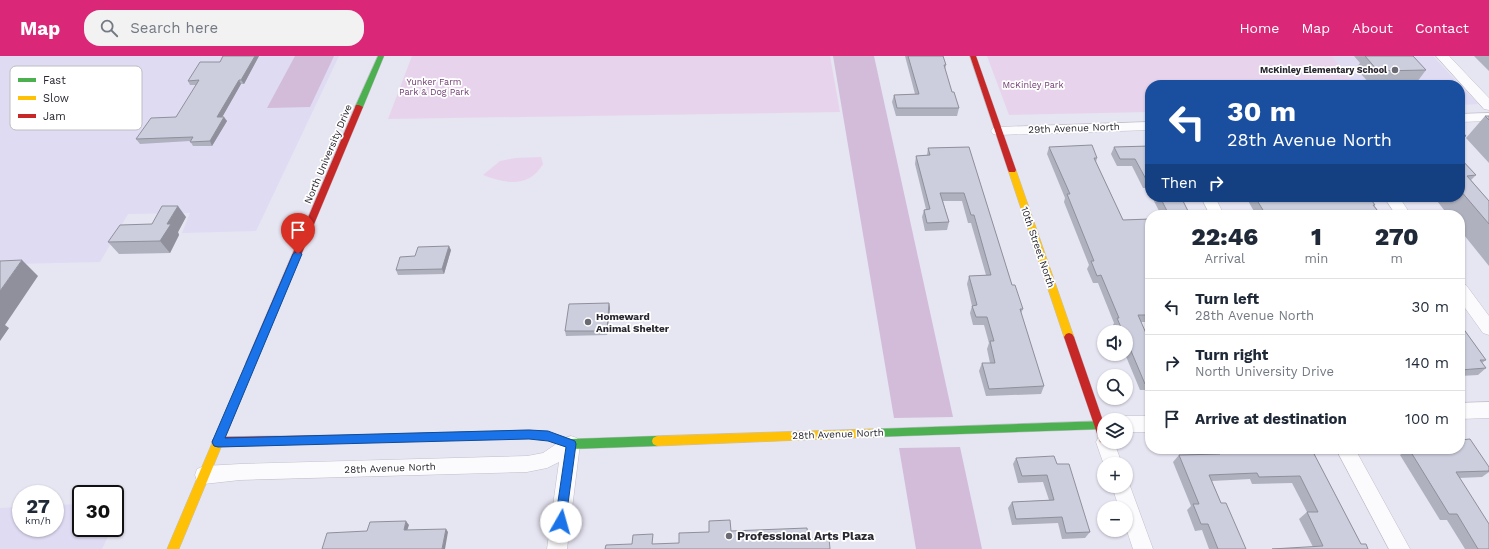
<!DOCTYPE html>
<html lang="en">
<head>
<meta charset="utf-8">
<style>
  body { margin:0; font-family:"Work Sans",sans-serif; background:#f2f2f3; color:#1f2937; height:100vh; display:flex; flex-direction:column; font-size:15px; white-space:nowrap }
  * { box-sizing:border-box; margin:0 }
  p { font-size:13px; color:#747a83 }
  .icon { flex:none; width:22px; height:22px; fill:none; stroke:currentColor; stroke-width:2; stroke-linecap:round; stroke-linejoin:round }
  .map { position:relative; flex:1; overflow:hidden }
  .panel { position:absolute; left:1145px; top:154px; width:320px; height:244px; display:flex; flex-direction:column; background:#fff; border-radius:16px; box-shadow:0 1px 3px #0004 }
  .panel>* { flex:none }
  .hud { position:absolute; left:1145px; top:24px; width:320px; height:122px; border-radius:16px; box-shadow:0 1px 3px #0004; background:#1a4fa0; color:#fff; overflow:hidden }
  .buttons { position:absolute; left:1097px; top:269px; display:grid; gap:8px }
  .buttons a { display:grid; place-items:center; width:36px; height:36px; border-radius:50%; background:#fff; box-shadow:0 1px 3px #0004; font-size:20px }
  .speed { position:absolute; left:12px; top:429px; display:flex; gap:8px; font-size:20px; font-weight:700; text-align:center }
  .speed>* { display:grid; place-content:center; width:52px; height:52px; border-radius:50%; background:#fff; box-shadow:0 1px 3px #0004; line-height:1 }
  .speed small { font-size:10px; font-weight:400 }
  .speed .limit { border:2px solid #111; border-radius:6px; background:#fff; color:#111 }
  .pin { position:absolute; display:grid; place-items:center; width:34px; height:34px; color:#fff; margin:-41px -17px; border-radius:50% 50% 50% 0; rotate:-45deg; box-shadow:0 0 4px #0007 }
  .pin .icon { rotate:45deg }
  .me { position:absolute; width:44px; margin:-22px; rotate:7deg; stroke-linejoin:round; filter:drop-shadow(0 0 3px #0008) }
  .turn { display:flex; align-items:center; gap:14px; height:84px; padding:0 16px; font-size:18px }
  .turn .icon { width:52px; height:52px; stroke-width:2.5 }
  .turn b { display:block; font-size:28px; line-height:34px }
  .then { display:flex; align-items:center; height:38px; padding:0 16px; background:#0003; gap:8px; font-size:15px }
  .eta { display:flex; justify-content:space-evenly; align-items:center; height:68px; text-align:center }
  .eta b { font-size:24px; font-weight:800; line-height:28px }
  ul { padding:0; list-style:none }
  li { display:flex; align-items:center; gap:12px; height:56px; padding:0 16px; border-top:1px solid #e0e1e3 }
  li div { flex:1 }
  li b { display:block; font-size:15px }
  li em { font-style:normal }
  header { display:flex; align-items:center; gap:24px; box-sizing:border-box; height:56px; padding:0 20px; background:#db2777; color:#fff }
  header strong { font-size:19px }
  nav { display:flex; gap:22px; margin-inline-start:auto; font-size:14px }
  .search { width:280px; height:36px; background:#f2f2f3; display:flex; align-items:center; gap:10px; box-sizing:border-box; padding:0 14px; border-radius:16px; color:#747a83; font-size:15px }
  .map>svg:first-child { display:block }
  .built { fill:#dedbf3 }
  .green { fill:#e7d4ec }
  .forest { fill:#d3bcd9 }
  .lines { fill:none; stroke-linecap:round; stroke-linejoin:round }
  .street-casing { stroke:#c0bfc9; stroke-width:1 }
  .fast-casing { stroke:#c0bfc9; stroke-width:1 }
  .slow-casing { stroke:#c0bfc9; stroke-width:1 }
  .jam-casing { stroke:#c0bfc9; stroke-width:1 }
  .street { fill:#fbfbfd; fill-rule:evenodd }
  .fast { fill:#4caf50; fill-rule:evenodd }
  .slow { fill:#ffc107; fill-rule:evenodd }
  .jam { fill:#c62828; fill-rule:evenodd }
  .wall { fill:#afb1bf }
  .shaded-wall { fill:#8f909b }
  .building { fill:#cccede; stroke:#8f909b }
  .route { fill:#1a73e8; stroke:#114b97 }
  .poi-dot { fill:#6a6a74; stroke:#fff; stroke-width:1.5 }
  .labels { text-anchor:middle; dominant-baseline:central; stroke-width:3.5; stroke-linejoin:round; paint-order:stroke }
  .far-poi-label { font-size:9px; font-weight:bold; fill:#282730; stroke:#fff; text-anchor:end }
  .far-park-label { font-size:9px; fill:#703c71; stroke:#fff }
  .street-label { font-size:10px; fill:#282730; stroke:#fff }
  .poi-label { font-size:10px; font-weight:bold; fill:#282730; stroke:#fff; text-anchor:start }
  .near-poi-label { font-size:12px; font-weight:bold; fill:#282730; stroke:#fff; text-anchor:start }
  .key { fill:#fff; stroke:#bebec1; stroke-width:1 }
  .key-label { font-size:11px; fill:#282730 }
</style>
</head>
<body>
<header>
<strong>Map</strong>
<div class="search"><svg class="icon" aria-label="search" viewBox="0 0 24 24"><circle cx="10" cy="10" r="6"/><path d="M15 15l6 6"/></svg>Search here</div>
<nav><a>Home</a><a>Map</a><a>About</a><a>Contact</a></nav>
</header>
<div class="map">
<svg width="1489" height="493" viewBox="0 0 1489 493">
  <rect width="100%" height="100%" fill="#e6e5f2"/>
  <path class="built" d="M0 0H339L256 175 182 177 190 157 128 158 100 206 12 208 0 225Z
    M1332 0H1433L1460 29H1355Z
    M1460 29 1478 48 1460 49Z
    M81 448V472H112L102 493H0V452L21 451V472H55V449Z"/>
  <path class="green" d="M412 0H830L840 56 388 63Z
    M987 0H1332L1355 29H1150V56L1009 59Z
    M541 101 543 108C529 132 506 128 483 119L500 105 515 102Z"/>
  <path class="forest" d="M295 0H334L310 51 267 52Z
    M833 0H874L953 361 894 362Z
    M960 391 982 493H916L899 392Z"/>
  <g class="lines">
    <g class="street-casing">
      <path id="street" d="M1436 0H1449L1489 42V54L1484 53Z
        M1489 57V65L1460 66V58Z
        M1150 66V74L998 79 993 78 991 75 993 72 998 71Z
        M1201 141H1215L1224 159H1210Z
        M1384 141H1399L1411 159H1396Z
        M1460 227 1466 229 1489 260V279L1483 277 1460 245Z
        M1489 346V362L1460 363V347Z
        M1126 360H1150V376H1126V364H1119Z
        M1104 378V386H1114L1122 408 1104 409 1096 386 1099 380Z
        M571 380 577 382 580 388 567 493H547L559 406 547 412 527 416 240 424 204 428 197 425 195 419 197 413 204 410 240 408 527 400 543 397 565 382Z
        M1336 393H1355L1410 493H1389Z
        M1126 423 1130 430 1153 493H1133L1126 472V452H1119L1112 430H1126Z"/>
    </g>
    <g class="fast-casing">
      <path id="fast" d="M378 0H384L363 51 359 53H356L355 51Z
        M1104 365V373L874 381 870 380 869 377 870 374 874 373Z
        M529 374 548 376 571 383 657 380 661 382 662 385 661 388 657 390 571 393 548 384 529 382 351 387 347 386 346 383 347 380 351 379Z"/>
    </g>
    <g class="slow-casing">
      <path id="slow" d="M1012 111 1016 114 1074 281 1072 284H1066L1064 281 1008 114Z
        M251 303 254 304 256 307 179 493H167L246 307 248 304Z
        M874 373 878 374 879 377 878 380 874 381 657 390 653 388 652 385 653 382 657 380Z"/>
    </g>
    <g class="jam-casing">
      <path id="jam" d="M970 0H976L1016 114 1015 116H1009L1008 114Z
        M356 49H359L363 51 256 307 254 310 251 311 248 310 246 307Z
        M1069 277 1072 278 1074 281 1104 368V386H1108L1104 387 1100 386 1099 383 1064 281 1066 278Z
        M351 379 355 380 356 383 355 386 351 387 217 391 213 389 212 386 213 383 217 381Z"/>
    </g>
    <use href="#street" class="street"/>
    <use href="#fast" class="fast"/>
    <use href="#slow" class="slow"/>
    <use href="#jam" class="jam"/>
  </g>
  <path class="wall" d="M223 0H259L244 28H241L222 61 227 65 212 90H193L190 85 140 88 136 83 176 61 197 29H190L188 25 220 6Z
    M905 0H943L946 9 945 14 952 36 959 52 957 60H896L892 46 894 39 915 38Z
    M1354 0H1413L1426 14 1417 26 1369 27 1356 12 1360 7Z
    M1474 0H1489V15Z
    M1485 60H1489V107L1466 82Z
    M1460 73 1466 80 1460 87Z
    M1150 90V136L1148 132H1143L1132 110H1117L1111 98 1114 91Z
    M969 91 1012 229 1023 253 1021 257 1044 330 1041 338 986 340 979 315 982 307H990L987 293 989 287 984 269H973L970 257 972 250 967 228 969 220 986 219 971 167H968L962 145H943L949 166 947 174 925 175 922 161 924 154 926 153 915 108 916 100 927 99 928 92Z
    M1049 91 1097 102 1096 106 1123 164 1150 163V266H1141L1149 284H1150V334H1140L1125 298H1126V276H1116L1113 269 1114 267 1098 227H1093L1087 213 1089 209 1064 146 1065 142 1047 98Z
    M1460 102 1476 119 1471 124 1489 145V210L1460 174V159H1448L1434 141H1460Z
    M1152 141H1181L1190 159H1161Z
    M1246 141H1311L1314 144H1336L1334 141H1369L1375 149H1374L1381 159H1256Z
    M186 161 178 176 179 179 170 197 119 198 108 186 152 168Z
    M451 194 444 218 398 219 396 214 415 200Z
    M609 247 610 252 607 279 566 280 565 275Z
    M1460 268 1486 304 1482 307 1486 312 1478 319 1460 320Z
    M1408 393H1460L1489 411V416L1482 421 1459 422 1489 493H1465L1447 464H1440L1400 399Z
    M1312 394 1361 488 1313 491 1299 463 1307 456 1292 427 1252 428 1250 423 1212 425 1221 447 1246 493H1209L1202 474 1195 475 1187 454 1191 450 1173 406 1179 399 1216 398 1219 395 1240 397Z
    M1016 402 1057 408 1090 476 1085 482 1062 483 1058 467 1012 469 1008 452 1012 446 1049 444 1043 426 1018 427 1013 408Z"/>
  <path class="shaded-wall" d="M255 0H259L244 28 241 24Z
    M239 24 241 28 220 65 217 61Z
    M224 61 227 65 212 90 210 85Z
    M178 150 186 161 178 176 179 179 170 197 160 185 167 168Z
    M449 190 451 194 444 218 442 213Z
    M22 204 38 220 5 269 9 272 0 285V235Z
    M609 247 610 252 607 279V275Z
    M406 465 409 469 406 478 404 474Z
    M446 473 448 476 445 493H442Z"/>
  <path class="building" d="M223 0H255L241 24H239L217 61H224L210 85 190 86 193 81 136 83 151 62 176 61 199 24 188 25 200 6H220Z
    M908 0H943L946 9H944L952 36H954L959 52H897L894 39 919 38Z
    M1365 0H1413L1426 14 1378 15Z
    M1485 60H1489V64Z
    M1460 73 1466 80H1460Z
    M1092 89 1097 102H1094L1123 164 1150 163V259H1138L1149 284H1150V328H1145L1126 283V276H1123L1117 262H1119L1101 219 1097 220 1091 205H1094L1067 138H1070L1049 91Z
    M1150 90V125H1147L1135 103H1120L1114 91Z
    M969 91 1012 229H1015L1023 253H1020L1044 330 989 333 982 307H995L990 285H994L987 261H976L972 250 977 249 969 220 991 219 974 159H971L964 137H940L949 166 927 167 924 154 930 153 916 100 930 99 928 92Z
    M1460 102 1476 119 1467 120 1489 145V168L1460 134Z
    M1160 141H1181L1190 159H1169Z
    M1255 141H1311L1314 144H1347L1345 141H1369L1375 149H1373L1381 159H1266Z
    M162 150H178L167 168H171L160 185 108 186 120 169 152 168Z
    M449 190 442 213 396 214 400 201 415 200 418 191Z
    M22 204 0 235V205Z
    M609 247 607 275H565L569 248Z
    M1460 268 1486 304H1480L1486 312 1460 314Z
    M1470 383 1489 411V415L1456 416 1489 468V493H1478L1457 458H1449L1409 393H1460V384Z
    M1239 394 1240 397 1312 394 1361 488H1366L1368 493H1272L1323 490 1307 456H1318L1300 420 1259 421 1257 417 1209 419 1221 447H1226L1246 493H1218L1208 468H1201L1193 448H1199L1179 399 1220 398 1219 395Z
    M1054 400 1057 408H1069L1090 476 1066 477 1062 461 1016 463 1012 446 1054 444 1047 419 1022 420 1016 402Z
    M730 464 731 475 807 472 808 482H829L830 493H605L606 489 632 488 633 479 653 478 652 488 679 487V477L709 476V465Z
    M406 465 404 474 446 473 442 493H322L327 477 367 475 370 466Z"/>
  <path class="route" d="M298 195 302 198 225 382 529 374 548 375 575 385 576 388 565 470 561 471 557 470 555 466 566 391 548 385 529 383 218 391 214 390 212 386 293 198Z"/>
  <g class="poi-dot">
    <circle cx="1395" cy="14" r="4"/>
    <circle cx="588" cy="266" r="4"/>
    <circle cx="729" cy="480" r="4"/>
  </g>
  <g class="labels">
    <g class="far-poi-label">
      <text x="1387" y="14">McKinley Elementary School</text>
    </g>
    <g class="far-park-label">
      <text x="434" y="26">Yunker Farm<tspan x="434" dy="10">Park &amp; Dog Park</tspan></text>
      <text x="1033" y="29">McKinley Park</text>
    </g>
    <g class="street-label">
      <text transform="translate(1074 72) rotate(-2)">29th Avenue North</text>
      <text transform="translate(328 98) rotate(-67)">North University Drive</text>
      <text transform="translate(1038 191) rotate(71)">10th Street North</text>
      <text transform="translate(838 378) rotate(-2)">28th Avenue North</text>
      <text transform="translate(390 412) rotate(-2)">28th Avenue North</text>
    </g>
    <g class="poi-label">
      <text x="596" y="260">Homeward<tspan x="596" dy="12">Animal Shelter</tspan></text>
    </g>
    <g class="near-poi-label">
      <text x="737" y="480">Professional Arts Plaza</text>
    </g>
  </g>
  <rect x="10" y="10" width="132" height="64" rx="6" class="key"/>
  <rect x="18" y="22" width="18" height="4" fill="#4caf50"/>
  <rect x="18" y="40" width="18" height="4" fill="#ffc107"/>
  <rect x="18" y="58" width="18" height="4" fill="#c62828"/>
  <g class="key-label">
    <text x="43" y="28">Fast</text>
    <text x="43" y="46">Slow</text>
    <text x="43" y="64">Jam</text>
  </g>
</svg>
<div class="buttons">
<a><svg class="icon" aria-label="sound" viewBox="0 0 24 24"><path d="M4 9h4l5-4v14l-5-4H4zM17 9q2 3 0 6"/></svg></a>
<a><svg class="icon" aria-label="search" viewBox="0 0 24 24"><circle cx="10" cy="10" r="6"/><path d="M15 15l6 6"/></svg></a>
<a><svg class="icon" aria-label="layers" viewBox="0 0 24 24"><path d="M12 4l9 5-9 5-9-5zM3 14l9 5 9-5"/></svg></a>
<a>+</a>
<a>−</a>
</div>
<div class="speed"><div>27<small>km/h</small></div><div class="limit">30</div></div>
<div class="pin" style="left:298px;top:198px;background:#d93025"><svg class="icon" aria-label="arrive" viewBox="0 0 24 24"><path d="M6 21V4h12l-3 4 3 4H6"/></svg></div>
<svg class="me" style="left:561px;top:466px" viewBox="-20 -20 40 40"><circle r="19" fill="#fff"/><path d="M0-13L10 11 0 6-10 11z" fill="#1a73e8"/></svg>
<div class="hud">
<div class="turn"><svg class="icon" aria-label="left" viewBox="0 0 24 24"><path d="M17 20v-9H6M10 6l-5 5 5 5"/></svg><div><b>30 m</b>28th Avenue North</div></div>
<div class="then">Then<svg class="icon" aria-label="right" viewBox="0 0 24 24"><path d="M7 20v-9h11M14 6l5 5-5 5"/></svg></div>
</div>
<section class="panel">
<div class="eta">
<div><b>22:46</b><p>Arrival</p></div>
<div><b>1</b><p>min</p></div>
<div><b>270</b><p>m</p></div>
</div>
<ul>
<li><svg class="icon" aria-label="left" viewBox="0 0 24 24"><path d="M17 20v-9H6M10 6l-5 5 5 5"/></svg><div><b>Turn left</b><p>28th Avenue North</p></div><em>30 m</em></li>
<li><svg class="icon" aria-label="right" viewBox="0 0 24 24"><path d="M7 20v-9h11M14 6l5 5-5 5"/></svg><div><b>Turn right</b><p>North University Drive</p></div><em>140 m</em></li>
<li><svg class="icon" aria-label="arrive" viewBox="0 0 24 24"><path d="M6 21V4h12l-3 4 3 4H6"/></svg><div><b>Arrive at destination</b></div><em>100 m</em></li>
</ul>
</section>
</div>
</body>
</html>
